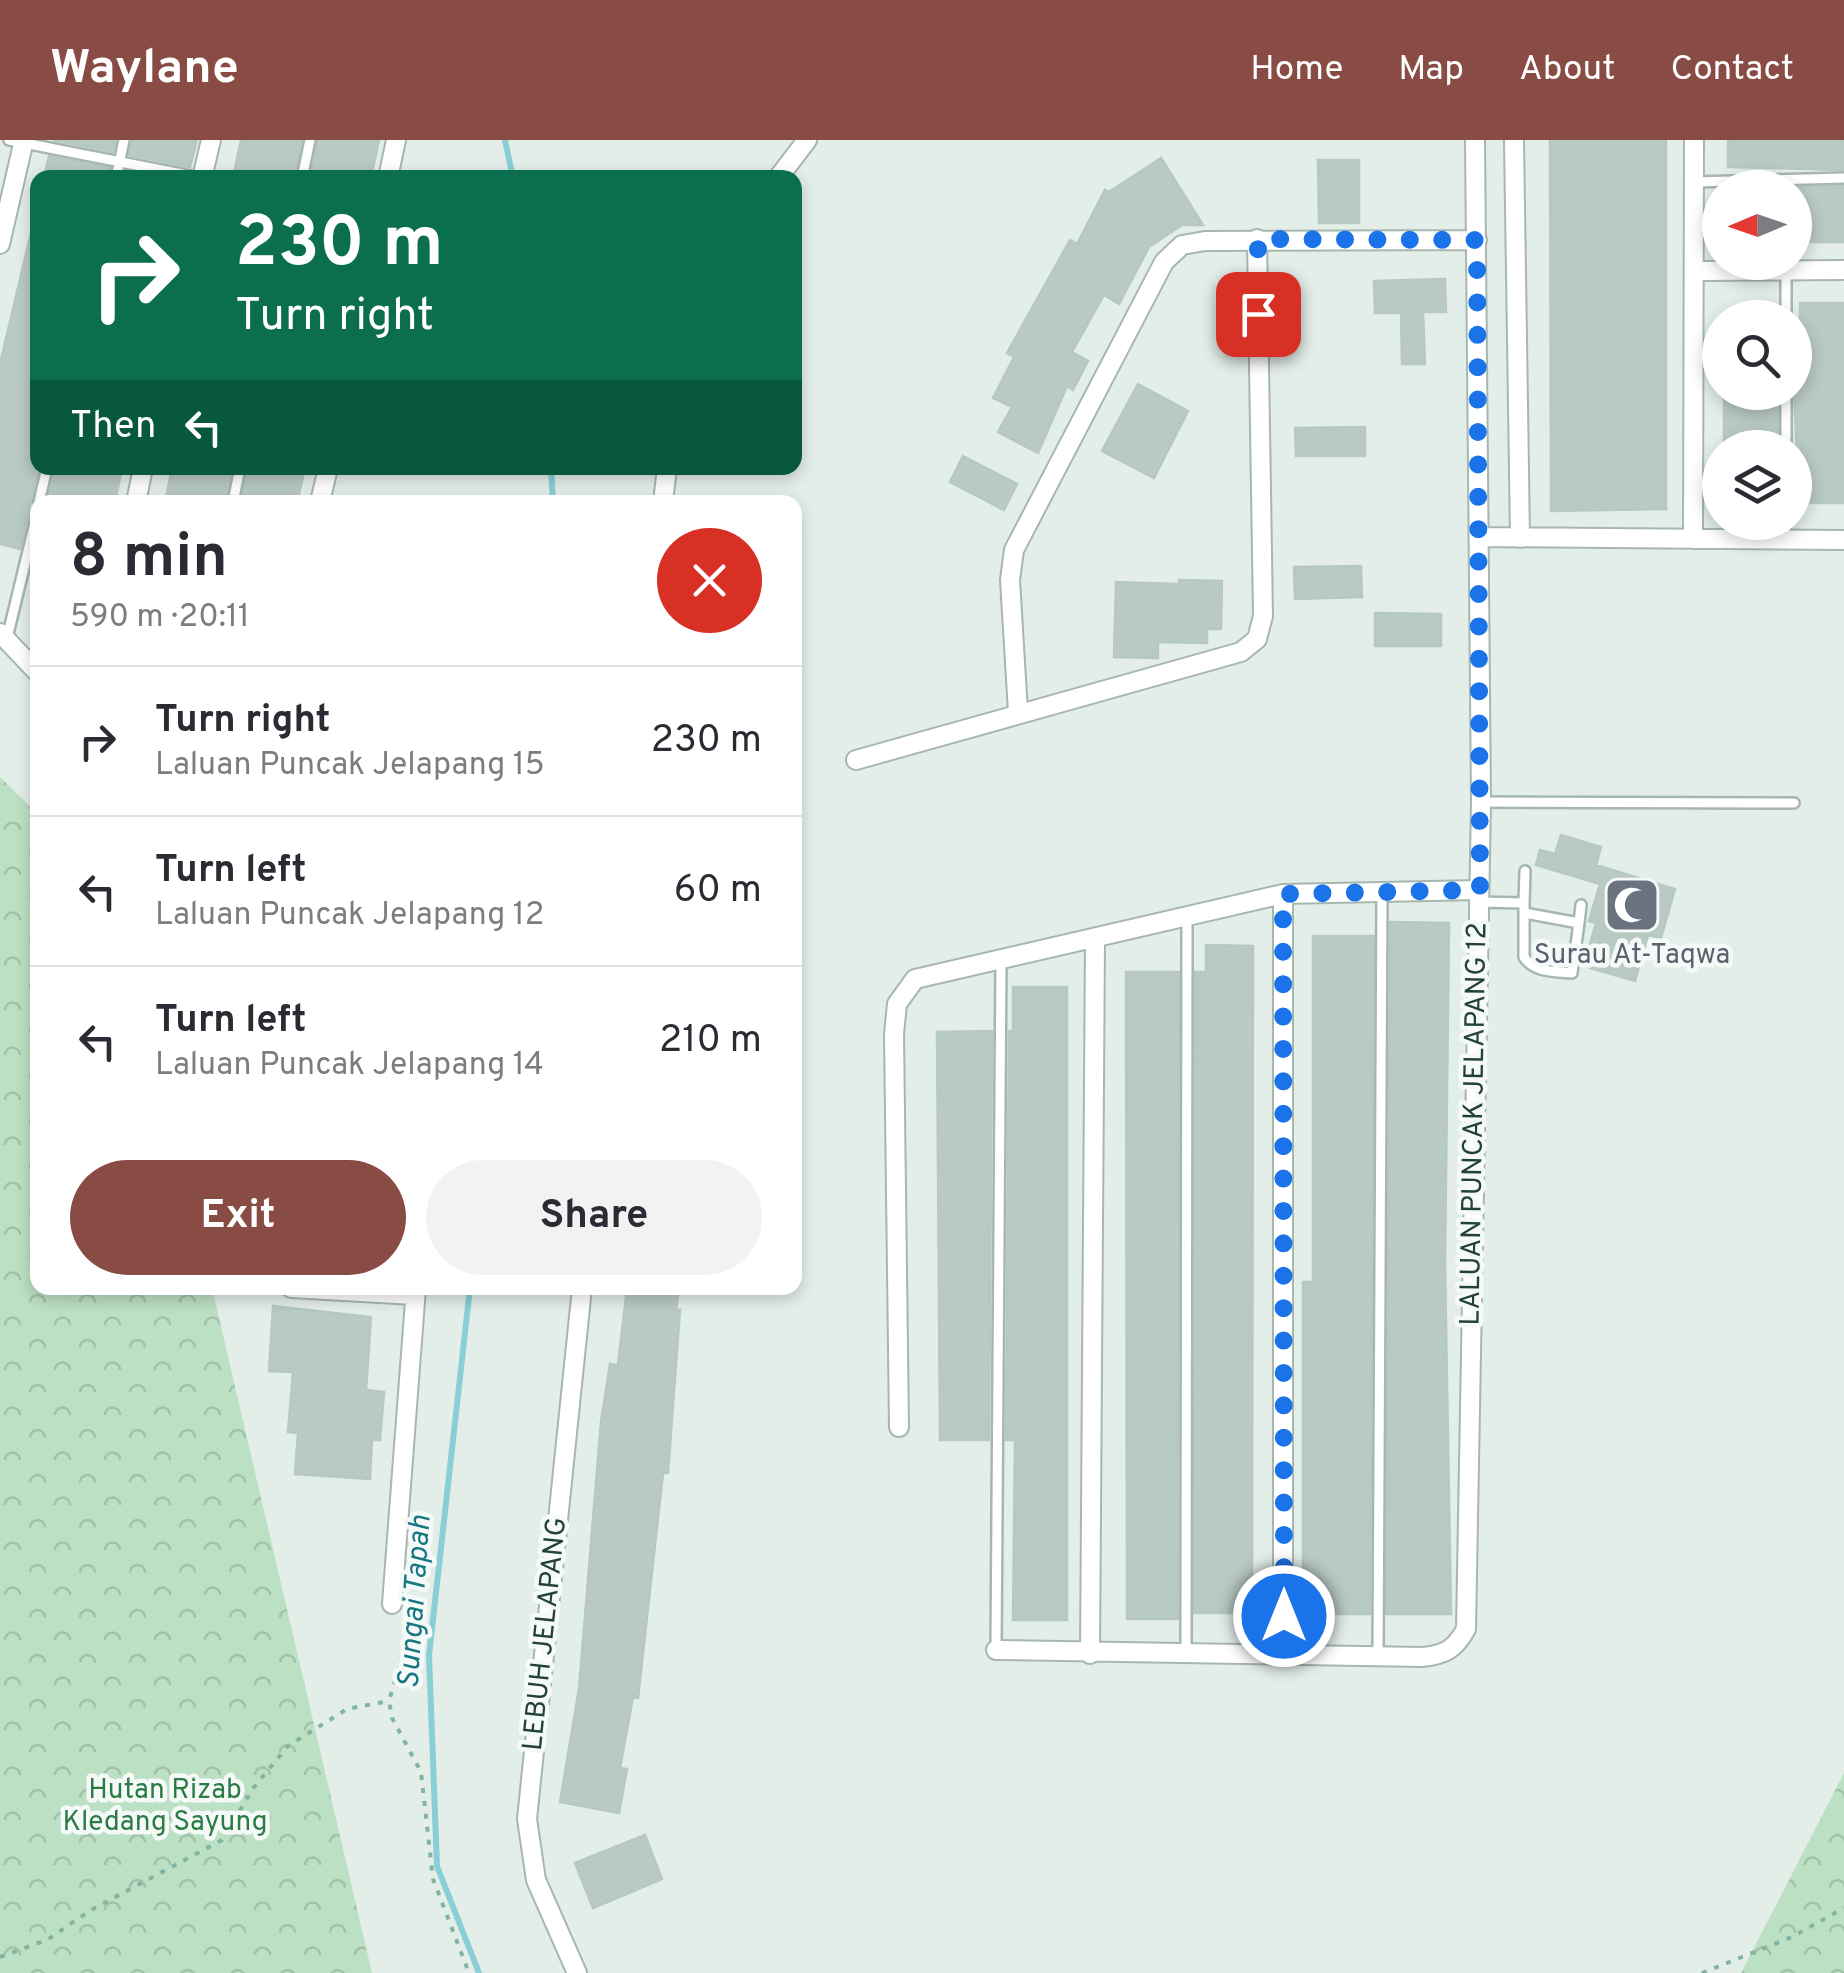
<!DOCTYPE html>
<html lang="en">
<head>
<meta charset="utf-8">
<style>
  body { margin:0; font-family:Overpass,sans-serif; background:#f2f2f3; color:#2b2b33; height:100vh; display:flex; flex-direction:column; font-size:38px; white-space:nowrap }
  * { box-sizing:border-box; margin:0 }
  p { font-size:32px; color:#7c7c81 }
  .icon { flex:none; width:55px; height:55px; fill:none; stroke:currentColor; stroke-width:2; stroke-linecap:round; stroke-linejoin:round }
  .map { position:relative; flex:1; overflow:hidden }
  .panel { position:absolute; left:30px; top:355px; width:772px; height:800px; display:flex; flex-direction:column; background:#fff; border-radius:20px; box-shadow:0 5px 15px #0003 }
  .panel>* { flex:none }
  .hud { position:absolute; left:30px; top:30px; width:772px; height:305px; border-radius:20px; box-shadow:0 5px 15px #0003; background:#0b6e4f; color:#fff; overflow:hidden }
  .needle { width:65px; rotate:268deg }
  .tools { position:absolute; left:1702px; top:30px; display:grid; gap:20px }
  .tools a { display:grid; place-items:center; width:110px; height:110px; border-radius:50%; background:#fff; box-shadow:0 5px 15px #0003; font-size:50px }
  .pin { position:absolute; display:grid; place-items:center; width:85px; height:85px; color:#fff; margin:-42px; border-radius:20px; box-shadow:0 5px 15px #0006 }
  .me { position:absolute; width:110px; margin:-55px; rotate:0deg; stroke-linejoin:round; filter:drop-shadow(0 0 8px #0008) }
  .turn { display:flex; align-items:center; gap:35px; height:210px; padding:0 40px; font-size:45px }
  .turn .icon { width:130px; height:130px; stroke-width:2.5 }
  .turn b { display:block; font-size:70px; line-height:85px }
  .then { display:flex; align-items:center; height:95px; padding:0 40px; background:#0003; gap:20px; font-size:38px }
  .round { display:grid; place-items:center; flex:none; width:105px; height:105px; border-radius:52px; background:#f2f2f3 }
  .summary { display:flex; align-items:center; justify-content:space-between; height:170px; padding:0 40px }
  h1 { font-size:60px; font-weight:700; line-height:75px }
  .cta { display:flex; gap:20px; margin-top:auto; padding:20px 40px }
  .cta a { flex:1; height:115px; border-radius:60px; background:#884c44; color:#fff; font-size:40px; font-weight:700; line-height:115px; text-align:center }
  .cta a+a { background:#f2f2f3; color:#2b2b33 }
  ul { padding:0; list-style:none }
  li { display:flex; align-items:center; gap:30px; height:150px; padding:0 40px; border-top:2px solid #e1e1e2 }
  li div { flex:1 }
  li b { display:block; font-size:38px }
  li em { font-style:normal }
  header { display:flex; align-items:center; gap:60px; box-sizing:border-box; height:140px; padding:0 50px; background:#884c44; color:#fff }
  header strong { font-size:48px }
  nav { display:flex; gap:55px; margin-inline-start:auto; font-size:35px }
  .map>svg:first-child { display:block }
  .forest { fill:url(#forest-crowns) }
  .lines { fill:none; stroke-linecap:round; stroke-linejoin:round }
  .stream { stroke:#8acfd6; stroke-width:6 }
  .building { fill:#b9cac2; stroke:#b6c9c0; stroke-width:2.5 }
  .lane-casing { stroke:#a6b7b0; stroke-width:14 }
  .street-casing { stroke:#a6b7b0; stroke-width:22 }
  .path { stroke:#83b4a1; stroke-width:4; stroke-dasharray:5 8; stroke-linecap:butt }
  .lane { stroke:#fff; stroke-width:9 }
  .street { stroke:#fff; stroke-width:18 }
  .route { stroke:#1a73e8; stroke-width:18; stroke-dasharray:0 32.4 }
  .labels { text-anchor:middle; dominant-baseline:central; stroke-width:9; stroke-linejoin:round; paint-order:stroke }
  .worship-label { font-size:28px; fill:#5b616d; stroke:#f5faf8 }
  .street-label { font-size:28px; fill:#224237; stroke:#f5faf8 }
  .park-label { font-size:28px; fill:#2a7b44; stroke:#f5faf8 }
  .water-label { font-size:30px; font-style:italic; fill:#187781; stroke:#f5faf8 }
</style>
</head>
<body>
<header>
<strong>Waylane</strong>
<nav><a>Home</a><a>Map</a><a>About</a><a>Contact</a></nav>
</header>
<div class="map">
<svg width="1844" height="1833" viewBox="0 0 1844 1833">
  <defs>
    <pattern id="forest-crowns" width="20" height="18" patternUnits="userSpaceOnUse" patternTransform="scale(2.5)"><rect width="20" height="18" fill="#bce0c4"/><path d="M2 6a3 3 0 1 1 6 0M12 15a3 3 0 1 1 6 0" fill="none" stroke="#a1c1a9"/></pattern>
  </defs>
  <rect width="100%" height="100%" fill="#e4eee9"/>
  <path class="forest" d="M0 637 37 673 38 1148H212L372 1833H0Z
    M1844 1633V1833H1741Z"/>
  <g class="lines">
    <path class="stream" d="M505 0 513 38
      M551 328 553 362
      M470 1148 429 1515 437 1726 479 1833"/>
  </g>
  <path class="building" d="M53 0H116L113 12Z
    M132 0H197L190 27 129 15Z
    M241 0H302L294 38H233Z
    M318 0H379L371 38H310Z
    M1550 0H1666V369L1551 371Z
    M1728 0H1844V30L1728 27Z
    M49 16 110 28 108 38H44Z
    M1161 18 1203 85H1182L1149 107 1119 164 1104 155 1072 212 1088 221 1073 250 1067 246 1038 313 998 292 1012 267 993 258 1014 217 1007 213 1070 100 1077 104 1105 50 1109 52Z
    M1318 20H1359V83H1319Z
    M1844 46V102H1795V47Z
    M31 93 38 94 39 328 20 409 0 404V224Z
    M1445 139 1446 172H1423L1425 224H1402L1401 173H1375L1374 141Z
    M1844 163V363H1799L1794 252H1800V163Z
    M1138 244 1188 271 1154 338 1102 311Z
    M1724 252H1778V308H1724Z
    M1365 287V316H1296L1295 288Z
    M963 316 1017 344 1004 370 950 342Z
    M55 328H122L115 362H47Z
    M172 328H232L225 362H165Z
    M248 328H305L297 362H241Z
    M1361 426 1362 457 1295 459 1294 427Z
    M1179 440 1222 441 1221 489H1207V503L1158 502V518L1114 517 1116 442 1179 444Z
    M1375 473 1441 474V506H1375Z
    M1561 695 1601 707 1596 725 1675 749 1661 798 1648 795 1635 841 1590 828 1593 819 1586 818 1596 783 1589 781 1600 744 1536 725 1540 710 1555 714Z
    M1390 782 1449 783 1445 1125 1451 1474H1386Z
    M1313 796H1374L1370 1474H1303V1142H1313Z
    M1206 805 1253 806 1252 1473H1194L1195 832H1206Z
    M1126 832H1179L1178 1479H1127Z
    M1013 847H1067V1480H1013L1015 1300H1006L1009 891H1013Z
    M992 891 989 1300H940L937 892Z
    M627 1148H679L676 1170H680L668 1333H663L638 1558 633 1557 620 1628 627 1629 619 1673 560 1662 579 1549 601 1282 610 1224 618 1225Z
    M273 1166 371 1177 366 1250 384 1252 380 1300H372L370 1339 295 1334 298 1293 288 1292 293 1232 269 1231Z
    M645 1695 662 1739 593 1768 575 1723Z"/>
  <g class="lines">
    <g class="lane-casing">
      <path id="lane" d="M9 0 202 38
        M116 38 124 0
        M302 38 310 0
        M1694 42 1844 38
        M1786 178V130
        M1786 308V252
        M39 362 47 328
        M233 362 240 328
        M1785 400V382
        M7 498 38 370
        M1481 662 1794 663
        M1479 762 1524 763 1525 731
        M1524 763V817C1534 833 1555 831 1572 833L1579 783 1524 773
        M1579 783 1581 765
        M996 1510 1001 819
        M1186 1512 1187 776
        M1378 1514 1382 752"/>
    </g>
    <g class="street-casing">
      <path id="street" d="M1514 0 1520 398
        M202 38 211 0
        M388 38 396 0
        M778 38 807 0
        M0 104 24 0
        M1694 131 1844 130
        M136 362 143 328
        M320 362 328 328
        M663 362 667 328
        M1480 397 1844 400
        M1693 399 1694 0
        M0 493 38 533
        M1018 572 1010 440 1014 410 1164 122 1182 105 1205 101 1477 100
        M856 620 1241 512 1257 499 1263 476 1257 99
        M1283 754V1514
        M291 1148 415 1155
        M899 1287 894 894 897 864 915 839 1283 754 1479 750
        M392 1464 416 1148
        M996 1510 1422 1517C1445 1515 1455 1509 1466 1489L1481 662 1475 0
        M1090 1514 1095 800
        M577 1833 536 1740 527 1679 582 1148"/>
    </g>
    <path class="path" d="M408 1476 403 1514 389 1561 392 1578 421 1632 433 1739 469 1833
      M0 1817 47 1800 91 1770 222 1700 254 1647 288 1606 347 1569 389 1561
      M1702 1833 1792 1797 1844 1768"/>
    <use href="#lane" class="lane"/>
    <use href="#street" class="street"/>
  </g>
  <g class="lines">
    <path class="route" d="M1258 174V99L1477 100 1480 750 1283 754 1284 1476"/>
  </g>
  <defs>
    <g id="mosque-square" transform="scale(2.875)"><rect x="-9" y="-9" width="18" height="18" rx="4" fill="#6b7280" stroke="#f5faf8"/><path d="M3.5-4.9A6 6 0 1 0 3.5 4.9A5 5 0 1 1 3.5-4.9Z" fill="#fff"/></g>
  </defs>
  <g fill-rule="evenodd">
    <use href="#mosque-square" x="1632" y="765"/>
  </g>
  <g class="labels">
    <g class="worship-label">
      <text x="1632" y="816">Surau At-Taqwa</text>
    </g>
    <g class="street-label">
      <text transform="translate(1475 984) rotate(-89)">LALUAN PUNCAK JELAPANG 12</text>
      <text transform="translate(546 1494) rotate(-84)">LEBUH JELAPANG</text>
    </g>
    <g class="park-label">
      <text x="165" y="1651">Hutan Rizab<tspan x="165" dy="32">Kledang Sayung</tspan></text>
    </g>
    <g class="water-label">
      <text transform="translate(416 1462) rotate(-86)">Sungai Tapah</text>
    </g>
  </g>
</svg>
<div class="tools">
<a><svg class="needle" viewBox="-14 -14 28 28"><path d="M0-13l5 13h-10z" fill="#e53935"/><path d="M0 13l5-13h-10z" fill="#7c7c81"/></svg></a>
<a><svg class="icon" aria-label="search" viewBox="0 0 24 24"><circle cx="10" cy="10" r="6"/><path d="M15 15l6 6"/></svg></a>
<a><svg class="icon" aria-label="layers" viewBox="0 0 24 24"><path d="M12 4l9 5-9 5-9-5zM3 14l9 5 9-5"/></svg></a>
</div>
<div class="pin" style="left:1258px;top:174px;background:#d93025"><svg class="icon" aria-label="arrive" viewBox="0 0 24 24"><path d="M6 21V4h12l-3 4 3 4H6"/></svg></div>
<svg class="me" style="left:1284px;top:1476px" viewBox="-20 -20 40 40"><circle r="17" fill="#1a73e8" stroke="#fff" stroke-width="3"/><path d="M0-11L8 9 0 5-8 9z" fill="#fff"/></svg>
<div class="hud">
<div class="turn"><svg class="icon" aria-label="right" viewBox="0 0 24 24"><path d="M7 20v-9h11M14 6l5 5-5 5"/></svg><div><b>230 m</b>Turn right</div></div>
<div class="then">Then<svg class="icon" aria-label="left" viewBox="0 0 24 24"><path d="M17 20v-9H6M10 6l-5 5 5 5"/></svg></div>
</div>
<section class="panel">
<div class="summary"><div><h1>8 min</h1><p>590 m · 20:11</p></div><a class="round" style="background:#d93025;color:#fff"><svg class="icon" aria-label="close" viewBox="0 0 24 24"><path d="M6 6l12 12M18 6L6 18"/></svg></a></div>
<ul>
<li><svg class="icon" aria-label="right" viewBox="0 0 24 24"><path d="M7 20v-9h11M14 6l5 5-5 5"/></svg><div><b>Turn right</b><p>Laluan Puncak Jelapang 15</p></div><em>230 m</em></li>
<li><svg class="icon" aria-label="left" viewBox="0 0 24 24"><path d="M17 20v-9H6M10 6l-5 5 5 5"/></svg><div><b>Turn left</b><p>Laluan Puncak Jelapang 12</p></div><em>60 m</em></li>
<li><svg class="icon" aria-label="left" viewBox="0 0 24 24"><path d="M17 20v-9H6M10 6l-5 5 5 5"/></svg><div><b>Turn left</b><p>Laluan Puncak Jelapang 14</p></div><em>210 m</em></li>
</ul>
<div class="cta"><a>Exit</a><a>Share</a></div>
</section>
</div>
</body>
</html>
